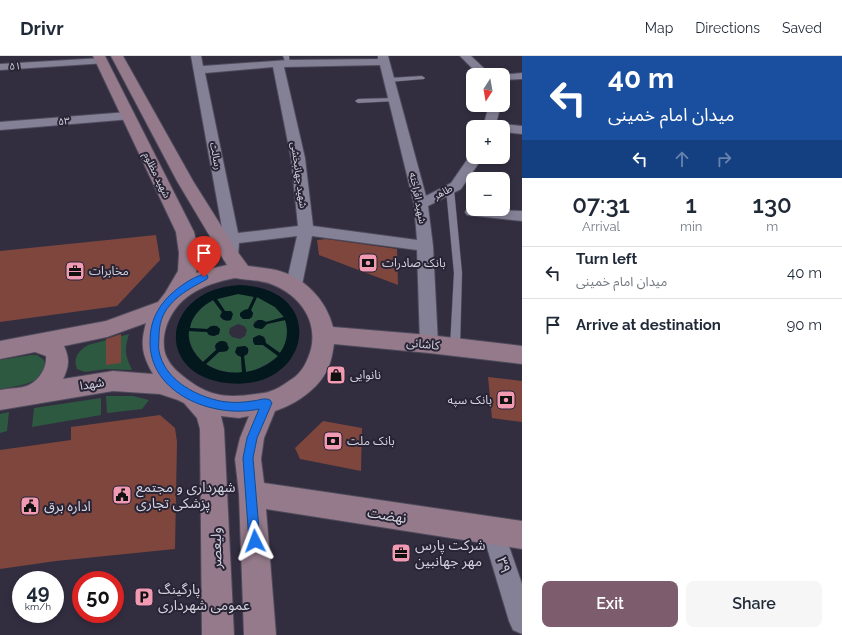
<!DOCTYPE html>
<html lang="en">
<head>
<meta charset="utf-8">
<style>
  body { margin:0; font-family:Raleway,"Noto Sans Arabic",sans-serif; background:#f6f6f7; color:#1f2937; height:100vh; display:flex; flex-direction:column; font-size:15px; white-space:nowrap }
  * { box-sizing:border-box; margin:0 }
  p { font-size:13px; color:#747a83 }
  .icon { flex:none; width:22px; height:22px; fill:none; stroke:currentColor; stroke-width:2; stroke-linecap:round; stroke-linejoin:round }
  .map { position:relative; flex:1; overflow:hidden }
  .panel { display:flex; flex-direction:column; background:#fff; width:320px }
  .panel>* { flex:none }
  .hud { background:#1a4fa0; color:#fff; overflow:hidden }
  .needle { width:26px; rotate:191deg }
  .tools { position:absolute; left:466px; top:12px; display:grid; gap:8px }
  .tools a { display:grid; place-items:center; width:44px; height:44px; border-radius:8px; background:#fff; box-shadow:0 2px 6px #0003; font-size:20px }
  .speed { position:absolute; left:12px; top:515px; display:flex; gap:8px; font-size:20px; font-weight:700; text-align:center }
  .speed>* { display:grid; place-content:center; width:52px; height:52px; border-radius:50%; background:#fff; box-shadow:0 2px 6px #0003; line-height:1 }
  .speed small { font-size:10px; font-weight:400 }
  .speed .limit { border:6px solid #d22; background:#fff; color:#111 }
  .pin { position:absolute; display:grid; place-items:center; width:34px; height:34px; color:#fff; margin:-41px -17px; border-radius:50% 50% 50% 0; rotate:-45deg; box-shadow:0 0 4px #0007 }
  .pin .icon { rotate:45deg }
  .me { position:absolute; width:44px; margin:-22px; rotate:357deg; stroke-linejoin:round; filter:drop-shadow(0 0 3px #0008) }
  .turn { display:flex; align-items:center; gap:14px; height:84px; padding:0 20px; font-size:18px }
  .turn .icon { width:52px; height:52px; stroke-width:2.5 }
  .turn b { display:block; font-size:28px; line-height:34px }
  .lanes { display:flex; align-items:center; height:38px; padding:0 20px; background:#0003; justify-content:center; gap:20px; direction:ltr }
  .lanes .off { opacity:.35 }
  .eta { display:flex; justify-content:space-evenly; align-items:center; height:68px; text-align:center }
  .eta b { font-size:24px; font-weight:600; line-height:28px }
  .cta { display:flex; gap:8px; margin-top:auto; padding:8px 20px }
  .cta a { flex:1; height:46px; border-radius:8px; background:#7d5c6e; color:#fff; font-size:16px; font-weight:600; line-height:46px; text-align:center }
  .cta a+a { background:#f6f6f7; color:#1f2937 }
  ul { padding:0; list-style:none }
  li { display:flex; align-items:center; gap:12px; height:52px; padding:0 20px; border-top:1px solid #e0e1e3 }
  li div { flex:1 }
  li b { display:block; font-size:15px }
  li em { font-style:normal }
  header { display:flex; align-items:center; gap:24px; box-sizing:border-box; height:56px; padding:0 20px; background:#fff; border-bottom:1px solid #e0e1e3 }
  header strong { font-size:19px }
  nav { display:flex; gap:22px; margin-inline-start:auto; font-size:14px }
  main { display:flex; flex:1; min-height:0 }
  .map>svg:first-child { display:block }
  .green { fill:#2d5940; fill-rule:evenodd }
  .water { fill:#02181d; fill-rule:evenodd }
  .building { fill:#7e463d }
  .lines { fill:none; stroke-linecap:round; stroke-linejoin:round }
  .service-casing { stroke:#4e4b5b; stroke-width:1 }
  .minor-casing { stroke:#4e4b5b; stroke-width:2 }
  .secondary-casing { stroke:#4e4b5b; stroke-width:2 }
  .service { fill:#848096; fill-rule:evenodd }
  .minor { fill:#848096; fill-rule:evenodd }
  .secondary { fill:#947a8a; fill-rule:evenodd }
  .route { fill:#1a73e8; stroke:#114b97 }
  .labels { text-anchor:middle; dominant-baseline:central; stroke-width:4; stroke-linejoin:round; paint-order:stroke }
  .far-street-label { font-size:10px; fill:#d5d3df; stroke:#282436 }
  .poi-label { font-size:12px; fill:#d5d3df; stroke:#282436; text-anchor:start }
  .street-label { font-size:12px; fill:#d5d3df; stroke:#282436 }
  .near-poi-label { font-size:14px; fill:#d5d3df; stroke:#282436; text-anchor:start }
  .near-street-label { font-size:14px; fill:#d5d3df; stroke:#282436 }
</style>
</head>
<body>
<header>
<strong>Drivr</strong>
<nav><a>Map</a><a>Directions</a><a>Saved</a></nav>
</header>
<main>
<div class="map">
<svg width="522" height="579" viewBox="0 0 522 579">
  <rect width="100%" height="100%" fill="#322e40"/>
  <path class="green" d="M238 238 254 240 248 254 241 257 243 263H249L252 261 253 257 251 254 257 241 275 251 284 261 266 266C262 263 258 263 254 266V271L262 273 267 268 285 264C289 276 287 287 280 297L265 287 266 284 264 281 259 279 253 282 255 289H263L278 300C268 308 259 314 246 316L244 300 247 299 249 294 245 290 237 291 235 296 237 299 241 301 242 317C229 317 217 315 206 308L219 296H225L228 287 225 286 217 287 215 290 216 294 203 306C194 297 188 287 189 275L207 276 209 279 214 280 219 278 220 273 214 269 208 273 189 272C193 259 202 250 213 244L222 256 220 260C223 265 226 265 231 264V255H225L217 243ZM238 268 244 270 247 274 245 280 240 283 232 281 229 277 230 272Z
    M129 278C124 294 125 299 132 314L106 313 85 316 77 313C73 302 78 295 88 289Z
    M31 299H37L44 304C52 328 15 330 0 333V304Z
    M106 340H133L149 344 142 353 107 357Z
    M101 342V359L32 371 34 352Z
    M9 356 7 375 0 377V358Z"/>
  <path class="water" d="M240 229C331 233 310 337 227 327 153 319 161 233 240 229ZM238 238 254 241 248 253 244 254 240 257V260L243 263H249L252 261 253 257 251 254 257 241 275 251 284 261 266 266 262 264H258L253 269 255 272 262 273 267 268 285 264C289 276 287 287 280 297L266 287 264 281 259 279 253 282V286L255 289H263L278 300C269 309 258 314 246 316L244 300 248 297V292L245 290 237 291 235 296 237 299 241 301 242 316C230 318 216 315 206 308L219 296 227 295 229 292 226 286C222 284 217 285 215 290L216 294 203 306C194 298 187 287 189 275L207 276 209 279 214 280 219 278 220 273 217 270H211L207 273 190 272C192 259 202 250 213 244L222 256 220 260C223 265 226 265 231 264L233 258 231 255H225L217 243Z"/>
  <path class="building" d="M156 179 160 204 117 250 0 266V195Z
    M326 183 397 193 398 229 319 199 317 184Z
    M121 278V307L106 309V283Z
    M488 321 522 325V366L492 362Z
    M160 359 175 372 177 386 175 493 56 505 0 513V394L71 384V371Z
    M323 365 362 372 361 415 300 403 295 392Z"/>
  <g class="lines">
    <g class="service-casing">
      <path id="service" d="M283 0H289L290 8H286Z
        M422 20 425 22 424 23 389 26 386 24 389 22Z
        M394 42 396 43V45L358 47 355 45 358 43Z
        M448 131H452L454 133 462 217 460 291 458 294H452L450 291 454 217 446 133Z"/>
    </g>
    <g class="minor-casing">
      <path id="minor" d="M191 0H201L203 10 288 4 378 3V0H388L426 140 451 127 471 98H473V101H483L461 133 428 150 433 190 438 288 435 293 429 295 423 293 420 288 417 194 312 180 302 229 300 233 294 235 288 233 286 229 297 180 239 187 238 200 236 204 230 206 224 204 222 200 224 183ZM380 9 414 148 417 184 313 170 305 102 284 11ZM273 11 291 102 298 170 238 177 205 17Z
        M460 0H471L491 19H479Z
        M102 2 107 5 106 7 0 14V8Z
        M522 17V23L503 24V19H499Z
        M489 49H501L495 71H483Z
        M128 56 132 57 134 60 132 63 0 74V66Z
        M503 68 522 70V78L503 76V71H497Z
        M472 151 473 153 522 155V165L467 159 465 156 467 153Z
        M493 464 501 467 522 528V578L513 574 509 565 482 475 485 467Z"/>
    </g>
    <g class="secondary-casing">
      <path id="secondary" d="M93 0H105L194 176 199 197 196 217 210 213 227 209 177 125 111 0H123L193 125 237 195 248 210C257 211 267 212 276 214 304 221 326 243 333 271L429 279 522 290V308L429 297 334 288C333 294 332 301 330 307 323 330 297 348 275 355L264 382 261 403 264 427 522 465V493L266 453 276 579H244L239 438 235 403 240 382 249 360 239 362 221 360 224 373 234 579H202L200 373 197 362 184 347 178 344 160 338 113 335 0 354V334C9 332 21 333 29 329 40 324 47 311 46 300L35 296 0 303V285L106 265 158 246 165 237 178 215 179 197 176 176ZM235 222C246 224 260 224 271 228 298 238 318 263 311 293 308 304 302 317 292 323 286 327 278 333 271 335 267 337 261 337 256 338 229 342 210 341 188 324 179 317 172 312 167 302 163 295 163 283 165 275 174 241 203 228 235 222ZM146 267C140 288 142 299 153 318L113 315 63 323C69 311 70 303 64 290L107 281Z"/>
    </g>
    <use href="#service" class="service"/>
    <use href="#minor" class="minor"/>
    <use href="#secondary" class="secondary"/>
  </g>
  <path class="route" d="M204 218 207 219 208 221 207 223C193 231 180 237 170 249 162 258 159 269 159 280 159 285 158 291 159 295 164 322 192 338 216 344 227 347 241 347 252 345 258 345 264 341 270 344L272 347 257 382 253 402 260 485 259 489 255 491 250 489 249 485 243 402 247 382 259 353C214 363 149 338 150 285 150 266 157 252 170 239 180 230 191 222 204 218Z"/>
  <defs>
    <g id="bank-square" transform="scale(1)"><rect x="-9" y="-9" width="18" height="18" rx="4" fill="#f19ab2" stroke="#282436"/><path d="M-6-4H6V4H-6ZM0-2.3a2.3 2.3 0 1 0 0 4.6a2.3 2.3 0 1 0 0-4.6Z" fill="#111"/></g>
    <g id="office-square" transform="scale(1)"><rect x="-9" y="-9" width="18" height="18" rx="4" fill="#f19ab2" stroke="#282436"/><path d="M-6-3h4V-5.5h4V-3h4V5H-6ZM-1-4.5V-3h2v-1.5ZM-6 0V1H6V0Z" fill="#111"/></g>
    <g id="shop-square" transform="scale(1)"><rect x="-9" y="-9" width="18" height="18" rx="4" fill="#f19ab2" stroke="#282436"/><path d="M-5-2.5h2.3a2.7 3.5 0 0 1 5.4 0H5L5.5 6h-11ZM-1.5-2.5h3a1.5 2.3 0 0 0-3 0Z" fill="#111"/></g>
    <g id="civic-square" transform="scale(1)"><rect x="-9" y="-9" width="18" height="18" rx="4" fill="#f19ab2" stroke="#282436"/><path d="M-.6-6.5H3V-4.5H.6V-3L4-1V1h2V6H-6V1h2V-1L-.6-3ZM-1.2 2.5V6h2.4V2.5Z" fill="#111"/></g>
    <g id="parking-square" transform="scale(1)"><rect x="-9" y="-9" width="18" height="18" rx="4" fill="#f19ab2" stroke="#282436"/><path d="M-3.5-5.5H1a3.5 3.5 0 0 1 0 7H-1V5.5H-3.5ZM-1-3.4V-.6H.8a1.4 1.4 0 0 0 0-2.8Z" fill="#111"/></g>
  </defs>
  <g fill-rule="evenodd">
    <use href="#bank-square" x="368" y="207"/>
    <use href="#office-square" x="75" y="215"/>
    <use href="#shop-square" x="336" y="319"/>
    <use href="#bank-square" x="506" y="344"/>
    <use href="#bank-square" x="333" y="385"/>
    <use href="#civic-square" x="122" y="439"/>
    <use href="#civic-square" x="30" y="450"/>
    <use href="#office-square" x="401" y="497"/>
    <use href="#parking-square" x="144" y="541"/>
  </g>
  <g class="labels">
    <g class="far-street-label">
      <text transform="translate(15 10) rotate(-3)">۵۱</text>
      <text transform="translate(64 65) rotate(-4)">۵۳</text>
      <text transform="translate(216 100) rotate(79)">رسالت</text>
      <text transform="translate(157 119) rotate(64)">شهید مظلوم</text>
      <text transform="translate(299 119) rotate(82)">شهید جهانبخشی</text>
      <text transform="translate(443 136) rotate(-28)">طاهر</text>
      <text transform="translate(418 142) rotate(79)">شهید افراخته</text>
    </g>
    <g class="poi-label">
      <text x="382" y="207">بانک صادرات</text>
      <text x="89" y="215">مخابرات</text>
      <text x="350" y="319">نانوایی</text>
      <text x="492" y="344" text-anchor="end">بانک سپه</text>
      <text x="347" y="385">بانک ملت</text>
    </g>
    <g class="street-label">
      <text transform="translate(423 288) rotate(6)">کاشانی</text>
      <text transform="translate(92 328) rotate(-9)">شهدا</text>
    </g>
    <g class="near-poi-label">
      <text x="136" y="431">شهرداری و مجتمع<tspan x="136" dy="16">پزشکی تجاری</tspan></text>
      <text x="44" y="450">اداره برق</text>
      <text x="415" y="489">شرکت پارس<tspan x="415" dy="16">مهر جهانبین</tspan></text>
      <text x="158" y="533">پارگینگ<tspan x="158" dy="16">عمومی شهرداری</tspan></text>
    </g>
    <g class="near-street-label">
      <text transform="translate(387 459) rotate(9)">نهضت</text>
      <text transform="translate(216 492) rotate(-91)">ولیعصر</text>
      <text transform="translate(504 509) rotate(72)">۳۹</text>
    </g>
  </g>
</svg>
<div class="tools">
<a><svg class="needle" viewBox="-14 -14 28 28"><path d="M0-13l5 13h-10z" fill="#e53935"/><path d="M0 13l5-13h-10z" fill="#747a83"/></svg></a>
<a>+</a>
<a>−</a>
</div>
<div class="speed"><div>49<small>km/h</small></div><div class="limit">50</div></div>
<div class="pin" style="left:204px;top:221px;background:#d93025"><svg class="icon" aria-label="arrive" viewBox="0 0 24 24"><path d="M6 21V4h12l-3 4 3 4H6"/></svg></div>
<svg class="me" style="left:255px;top:485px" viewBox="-20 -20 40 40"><path d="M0-17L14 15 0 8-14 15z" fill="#1a73e8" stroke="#fff" stroke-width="4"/></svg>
</div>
<section class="panel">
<div class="hud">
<div class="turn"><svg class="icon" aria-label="left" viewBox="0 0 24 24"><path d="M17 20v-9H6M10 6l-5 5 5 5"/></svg><div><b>40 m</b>میدان امام خمینی</div></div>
<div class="lanes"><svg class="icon" aria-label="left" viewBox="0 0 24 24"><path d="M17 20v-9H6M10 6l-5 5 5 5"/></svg><svg class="icon off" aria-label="ahead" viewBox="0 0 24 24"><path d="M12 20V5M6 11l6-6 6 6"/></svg><svg class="icon off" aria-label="right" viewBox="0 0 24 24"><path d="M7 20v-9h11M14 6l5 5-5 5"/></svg></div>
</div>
<div class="eta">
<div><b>07:31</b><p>Arrival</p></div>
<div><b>1</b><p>min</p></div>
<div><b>130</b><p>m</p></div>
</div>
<ul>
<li><svg class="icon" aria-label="left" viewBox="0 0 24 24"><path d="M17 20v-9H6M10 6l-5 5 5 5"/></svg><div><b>Turn left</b><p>میدان امام خمینی</p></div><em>40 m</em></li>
<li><svg class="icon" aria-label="arrive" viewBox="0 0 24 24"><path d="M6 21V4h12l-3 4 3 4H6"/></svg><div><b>Arrive at destination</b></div><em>90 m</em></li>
</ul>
<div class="cta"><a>Exit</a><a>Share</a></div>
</section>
</main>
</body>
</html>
